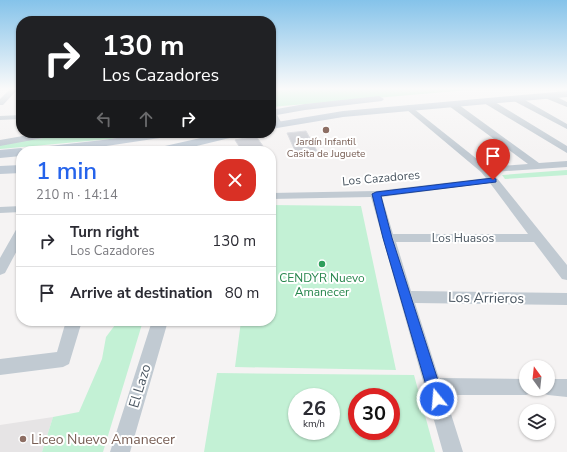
<!DOCTYPE html>
<html lang="en">
<head>
<meta charset="utf-8">
<style>
  body { margin:0; font-family:"Nunito Sans",sans-serif; background:#f2f2f3; color:#2b2b33; height:100vh; display:flex; flex-direction:column; font-size:15px; white-space:nowrap }
  * { box-sizing:border-box; margin:0 }
  p { font-size:13px; color:#7c7c81 }
  .icon { flex:none; width:22px; height:22px; fill:none; stroke:currentColor; stroke-width:2; stroke-linecap:round; stroke-linejoin:round }
  .map { position:relative; flex:1; overflow:hidden }
  .details { position:absolute; left:16px; top:146px; width:260px; height:180px; display:flex; flex-direction:column; background:#fff; border-radius:16px; box-shadow:0 1px 3px #0004 }
  .details>* { flex:none }
  .top-card { position:absolute; left:16px; top:16px; width:260px; height:122px; border-radius:16px; box-shadow:0 1px 3px #0004; background:#202124; color:#fff; overflow:hidden }
  .needle { width:26px; rotate:345deg }
  .fabs { position:absolute; left:519px; top:360px; display:grid; gap:8px }
  .fabs a { display:grid; place-items:center; width:36px; height:36px; border-radius:50%; background:#fff; box-shadow:0 1px 3px #0004; font-size:20px }
  .speed { position:absolute; left:288px; top:388px; display:flex; gap:8px; font-size:20px; font-weight:700; text-align:center }
  .speed>* { display:grid; place-content:center; width:52px; height:52px; border-radius:50%; background:#fff; box-shadow:0 1px 3px #0004; line-height:1 }
  .speed small { font-size:10px; font-weight:400 }
  .speed .limit { border:6px solid #d22; background:#fff; color:#111 }
  .pin { position:absolute; display:grid; place-items:center; width:34px; height:34px; color:#fff; margin:-41px -17px; border-radius:50% 50% 50% 0; rotate:-45deg; box-shadow:0 0 4px #0007 }
  .pin .icon { rotate:45deg }
  .me { position:absolute; width:44px; margin:-22px; rotate:343deg; stroke-linejoin:round; filter:drop-shadow(0 0 3px #0008) }
  .turn { display:flex; align-items:center; gap:14px; height:84px; padding:0 20px; font-size:18px }
  .turn .icon { width:52px; height:52px; stroke-width:2.5 }
  .turn b { display:block; font-size:28px; line-height:34px }
  .lanes { display:flex; align-items:center; height:38px; padding:0 20px; background:#0003; justify-content:center; gap:20px; direction:ltr }
  .lanes .off { opacity:.35 }
  .round { display:grid; place-items:center; flex:none; width:42px; height:42px; border-radius:16px; background:#f2f2f3 }
  .head { display:flex; align-items:center; justify-content:space-between; height:68px; padding:0 20px }
  h1 { font-size:24px; font-weight:600; line-height:30px; color:#2563eb }
  ul { padding:0; list-style:none }
  li { display:flex; align-items:center; gap:12px; height:52px; padding:0 20px; border-top:1px solid #e1e1e2 }
  li div { flex:1 }
  li b { display:block; font-size:15px }
  li em { font-style:normal }
  .map>svg:first-child { display:block }
  .education { fill:#e6e4e5 }
  .green { fill:#c3f1d5; fill-rule:evenodd }
  .building { fill:#cdcfd5; stroke:#d7d9de }
  .lines { fill:none; stroke-linecap:round; stroke-linejoin:round }
  .minor { fill:#c1cad2; fill-rule:evenodd }
  .secondary { fill:#c1cbd6; fill-rule:evenodd }
  .route { fill:#2563eb; stroke:#184099 }
  .education-dot { fill:#8d6e63; stroke:#fff; stroke-width:1.5 }
  .leisure-dot { fill:#2e9e5b; stroke:#fff; stroke-width:1.5 }
  .labels { text-anchor:middle; dominant-baseline:central; stroke-width:4; stroke-linejoin:round; paint-order:stroke }
  .far-education-label { font-size:10px; fill:#785e54; stroke:#fff }
  .street-label { font-size:12px; fill:#4a5661; stroke:#fff }
  .leisure-label { font-size:12px; fill:#27864d; stroke:#fff }
  .near-street-label { font-size:14px; fill:#4a5661; stroke:#fff }
  .near-education-label { font-size:14px; fill:#785e54; stroke:#fff; text-anchor:start }
</style>
</head>
<body>
<div class="map">
<svg width="567" height="452" viewBox="0 0 567 452">
  <rect width="100%" height="100%" fill="#f5f3f3"/>
  <path class="education" d="M53 417 42 452H0V425Z"/>
  <path class="green" d="M295 89H480L271 107V91Z
    M65 133H150L110 139 0 149V143L39 139Z
    M567 170V175L505 179 502 175Z
    M271 205 361 206 396 370 235 367 241 321H271Z
    M118 321H143L103 452H42L53 417 79 412 102 359 106 337Z
    M217 373 414 375 435 452H204ZM297 397H331V431H297ZM357 397H391V431H357Z"/>
  <path class="building" d="M306 131 317 151 296 153 287 133Z
    M256 136 265 149 242 151 235 140Z"/>
  <g class="lines">
    <path class="minor" d="M10 89H18L3 105H0V99Z
      M545 94H551L567 102V107L545 98Z
      M512 96H518L567 124V129L512 100Z
      M484 99H490L567 146V153L484 103Z
      M449 102H455L539 163 567 161V167L492 172 567 265V280L562 279 534 242H396L411 291 567 293V305L415 303 439 378 526 379V389H534L532 393 526 395H445L463 452H443L371 197 271 199V193L376 191 486 178 481 172 406 109 405 107 409 105 487 167 528 164 449 106ZM490 183 528 234H393L382 197Z
      M271 109H274L282 124 281 126H278C270 124 271 115 271 109Z
      M21 115V119L0 120V116Z
      M40 133H58L54 136 0 146V140Z
      M21 206V212L0 213V207Z
      M21 227V243L5 273 0 275V258L17 228Z
      M66 321H82L69 364 63 367 0 375V359L57 352Z
      M152 321H168L130 452H110Z
      M548 379H567V397L548 395 542 393 540 389H548Z"/>
    <path class="secondary" d="M567 91V97L343 117 271 129V123L343 111Z
      M379 96 384 99 382 101 305 110 271 116V110L305 104Z
      M151 133H179L177 135 173 136 73 151H34L36 148 40 147 103 140Z
      M223 133H244L242 135 176 151H154L156 148Z
      M21 148 26 151H21V156L0 158V150Z
      M21 165V173L0 174V166Z"/>
  </g>
  <linearGradient id="sky" x2="0" y2="1"><stop stop-color="#85c3ea"/><stop offset="0.58" stop-color="#fafafa"/><stop offset="1" stop-color="#fafafa" stop-opacity="0"/></linearGradient>
  <rect width="567" height="153" fill="url(#sky)"/>
  <path class="route" d="M493 178 496 179V182L381 196 392 238 444 399 442 404 437 406 432 404 430 399 383 238 372 194 376 192Z"/>
  <g class="education-dot">
    <circle cx="326" cy="130" r="4"/>
    <circle cx="23" cy="439" r="4"/>
  </g>
  <circle class="leisure-dot" cx="322" cy="264" r="4"/>
  <g class="labels">
    <g class="far-education-label">
      <text x="326" y="142">Jardín Infantil<tspan x="326" dy="12">Casita de Juguete</tspan></text>
    </g>
    <g class="street-label">
      <text transform="translate(381 178) rotate(-5)">Los Cazadores</text>
      <text x="463" y="238">Los Huasos</text>
    </g>
    <g class="leisure-label">
      <text x="322" y="278">CENDYR Nuevo<tspan x="322" dy="14">Amanecer</tspan></text>
    </g>
    <g class="near-street-label">
      <text transform="translate(486 298) rotate(1)">Los Arrieros</text>
      <text transform="translate(140 386) rotate(-73)">El Lazo</text>
    </g>
    <g class="near-education-label">
      <text x="31" y="439">Liceo Nuevo Amanecer</text>
    </g>
  </g>
</svg>
<div class="fabs">
<a><svg class="needle" viewBox="-14 -14 28 28"><path d="M0-13l5 13h-10z" fill="#e53935"/><path d="M0 13l5-13h-10z" fill="#7c7c81"/></svg></a>
<a><svg class="icon" aria-label="layers" viewBox="0 0 24 24"><path d="M12 4l9 5-9 5-9-5zM3 14l9 5 9-5"/></svg></a>
</div>
<div class="speed"><div>26<small>km/h</small></div><div class="limit">30</div></div>
<div class="pin" style="left:493px;top:180px;background:#d93025"><svg class="icon" aria-label="arrive" viewBox="0 0 24 24"><path d="M6 21V4h12l-3 4 3 4H6"/></svg></div>
<svg class="me" style="left:437px;top:399px" viewBox="-20 -20 40 40"><circle r="17" fill="#2563eb" stroke="#fff" stroke-width="3"/><path d="M0-11L8 9 0 5-8 9z" fill="#fff"/></svg>
<div class="top-card">
<div class="turn"><svg class="icon" aria-label="right" viewBox="0 0 24 24"><path d="M7 20v-9h11M14 6l5 5-5 5"/></svg><div><b>130 m</b>Los Cazadores</div></div>
<div class="lanes"><svg class="icon off" aria-label="left" viewBox="0 0 24 24"><path d="M17 20v-9H6M10 6l-5 5 5 5"/></svg><svg class="icon off" aria-label="ahead" viewBox="0 0 24 24"><path d="M12 20V5M6 11l6-6 6 6"/></svg><svg class="icon" aria-label="right" viewBox="0 0 24 24"><path d="M7 20v-9h11M14 6l5 5-5 5"/></svg></div>
</div>
<section class="details">
<div class="head"><div><h1>1 min</h1><p>210 m · 14:14</p></div><a class="round" style="background:#d93025;color:#fff"><svg class="icon" aria-label="close" viewBox="0 0 24 24"><path d="M6 6l12 12M18 6L6 18"/></svg></a></div>
<ul>
<li><svg class="icon" aria-label="right" viewBox="0 0 24 24"><path d="M7 20v-9h11M14 6l5 5-5 5"/></svg><div><b>Turn right</b><p>Los Cazadores</p></div><em>130 m</em></li>
<li><svg class="icon" aria-label="arrive" viewBox="0 0 24 24"><path d="M6 21V4h12l-3 4 3 4H6"/></svg><div><b>Arrive at destination</b></div><em>80 m</em></li>
</ul>
</section>
</div>
</body>
</html>
